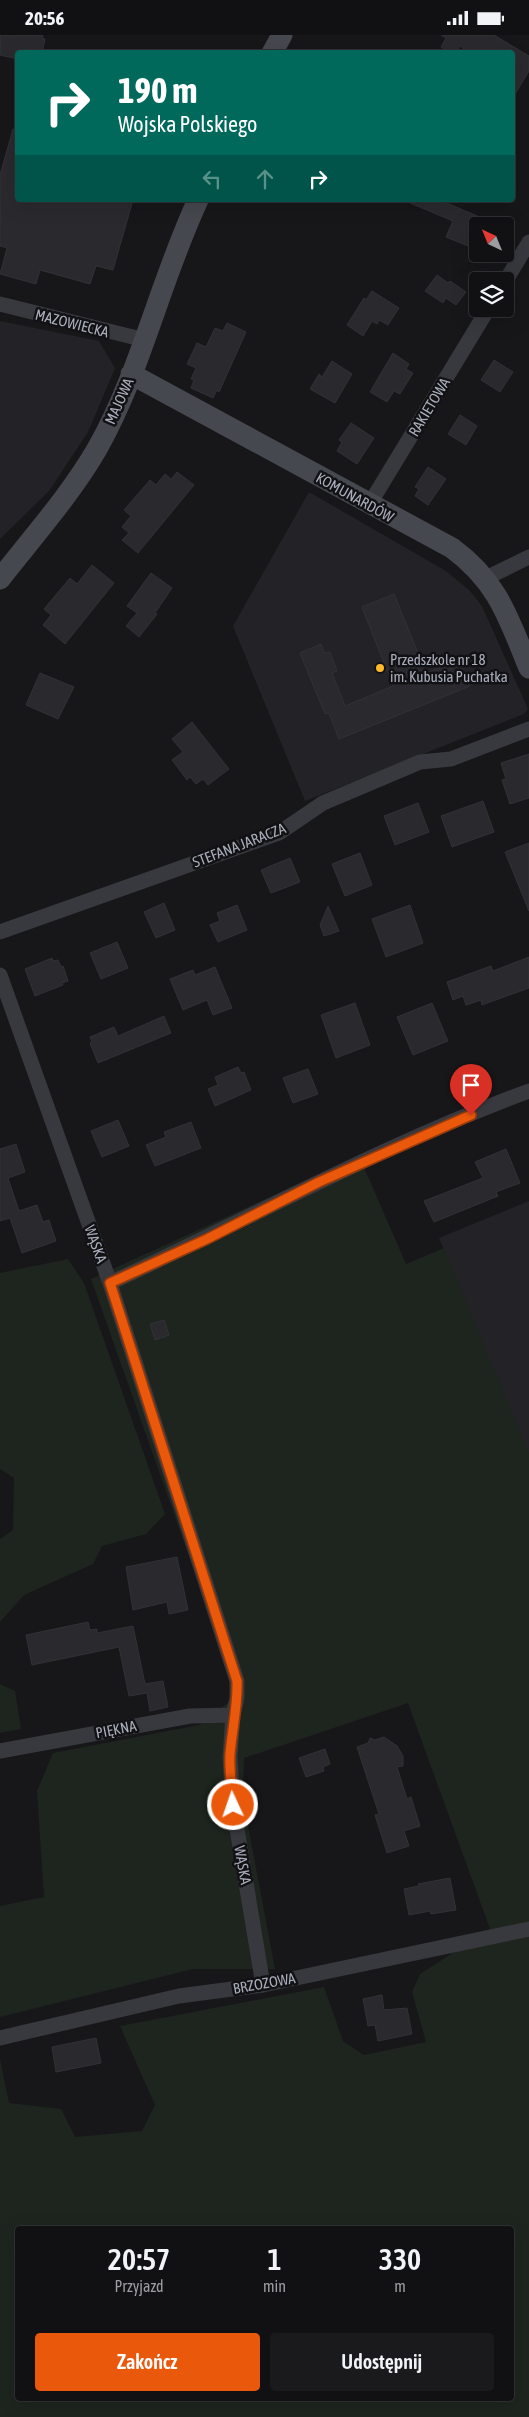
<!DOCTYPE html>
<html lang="pl">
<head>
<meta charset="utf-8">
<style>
  body { margin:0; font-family:"Asap Condensed",sans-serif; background:#1a1a1d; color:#f1f3f6; height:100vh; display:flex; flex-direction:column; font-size:19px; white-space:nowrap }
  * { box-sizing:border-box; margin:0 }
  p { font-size:16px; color:#9c9da0 }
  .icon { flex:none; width:28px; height:28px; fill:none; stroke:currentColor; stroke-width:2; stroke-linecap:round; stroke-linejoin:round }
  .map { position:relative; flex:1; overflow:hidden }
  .drawer { position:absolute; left:15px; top:2191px; width:499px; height:175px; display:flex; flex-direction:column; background:#111114; border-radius:5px; box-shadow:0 5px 20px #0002,0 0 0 1px #303134 }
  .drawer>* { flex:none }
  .hud { position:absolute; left:15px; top:15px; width:500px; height:152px; border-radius:5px; box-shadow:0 5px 20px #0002,0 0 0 1px #303134; background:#00695c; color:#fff; overflow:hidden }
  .needle { width:32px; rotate:317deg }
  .controls { position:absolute; left:469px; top:182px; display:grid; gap:10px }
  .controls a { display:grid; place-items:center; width:45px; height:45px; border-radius:5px; background:#111114; box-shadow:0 5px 20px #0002,0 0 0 1px #303134; font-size:25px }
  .pin { position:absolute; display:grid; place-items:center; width:42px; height:42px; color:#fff; margin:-51px -21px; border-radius:50% 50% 50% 0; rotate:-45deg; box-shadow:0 0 5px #0007 }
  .pin .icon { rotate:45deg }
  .me { position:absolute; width:55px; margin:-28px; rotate:357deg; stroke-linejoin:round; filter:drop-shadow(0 0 4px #0008) }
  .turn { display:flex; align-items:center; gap:18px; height:105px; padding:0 20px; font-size:22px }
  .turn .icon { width:65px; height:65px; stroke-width:2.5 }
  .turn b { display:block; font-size:35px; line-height:42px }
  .lanes { display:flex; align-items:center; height:48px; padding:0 20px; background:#0003; justify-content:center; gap:25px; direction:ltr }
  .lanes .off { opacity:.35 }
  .eta { display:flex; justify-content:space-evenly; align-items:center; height:85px; text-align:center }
  .eta b { font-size:30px; font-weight:600; line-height:35px }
  .cta { display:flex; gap:10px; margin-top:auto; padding:10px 20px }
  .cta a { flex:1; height:58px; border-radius:5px; background:#ea580c; color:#fff; font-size:20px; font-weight:600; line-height:58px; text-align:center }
  .cta a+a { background:#1a1a1d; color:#f1f3f6 }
  .status { display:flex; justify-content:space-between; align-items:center; height:35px; padding:0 25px; background:#111114; direction:ltr }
  .status svg { height:14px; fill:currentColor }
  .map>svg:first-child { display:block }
  .built { fill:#232327 }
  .green { fill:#1d251e; fill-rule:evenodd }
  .building { fill:#2a2a2e; stroke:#313136 }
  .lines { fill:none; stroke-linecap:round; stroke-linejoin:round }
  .street { stroke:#38393f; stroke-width:15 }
  .secondary { stroke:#46484f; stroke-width:21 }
  .route-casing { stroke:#983908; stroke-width:12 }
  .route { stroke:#ea580c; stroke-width:9 }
  .poi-dot { fill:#ffba2a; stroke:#121215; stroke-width:2 }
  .labels { text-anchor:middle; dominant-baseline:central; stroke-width:5; stroke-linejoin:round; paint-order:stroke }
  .street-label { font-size:15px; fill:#a8aebb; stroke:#121215 }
  .poi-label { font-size:15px; fill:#a8aebb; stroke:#121215; text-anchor:start }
</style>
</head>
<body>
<div class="status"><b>20:56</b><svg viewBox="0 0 49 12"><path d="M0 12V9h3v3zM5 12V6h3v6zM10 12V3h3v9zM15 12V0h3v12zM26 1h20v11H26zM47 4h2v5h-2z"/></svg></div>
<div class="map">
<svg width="529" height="2382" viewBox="0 0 529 2382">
  <rect width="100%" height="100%" fill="#17171a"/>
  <path class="built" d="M0 286 99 306 115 333 88 397 49 456 0 504Z
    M309 457 446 536 469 555 482 571 528 674 524 679 305 766 233 591Z
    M529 1166V1420L439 1203Z"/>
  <path class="green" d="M359 1121 406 1229 444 1213 529 1419V2382H0V2024L9 2068 61 2074 75 2102 142 2096 155 2070 120 1991 324 1952 343 2006 364 2020 426 2007 412 1957 420 1939 490 1894 408 1668 244 1723 243 1764 275 1934H193L0 1982V1871L44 1862 37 1756 53 1718 199 1690 238 1660 91 1244ZM18 2194H511V2364H18Z
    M68 1224 84 1248 165 1479 146 1499 102 1511 93 1529 24 1560 0 1587V1504L13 1495 14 1443 0 1434V1238Z
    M0 1649 15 1656 21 1694 0 1698Z"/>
  <path class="building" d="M0 0H43L42 3 45 4 42 18H18V24L0 20Z
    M441 0H494L529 21V36L512 64V18H470L460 11 456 18H451L441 12 446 3Z
    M13 94 18 95V165H133L113 235 96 231 90 249 40 235 36 249 0 239 7 213 0 211V140Z
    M403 165H440L498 190 478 191V215L446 202 453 186Z
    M437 240 448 248 450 246 466 257 456 270 446 263 443 268 425 256Z
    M372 256 399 273 388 290 379 285 377 289 372 286 363 301 347 290 364 263 366 265Z
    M227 288 246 297 219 357 217 355 213 363 191 353 194 345 191 344 196 333 187 329 197 308 206 312 215 293 223 296Z
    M393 318 409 329 406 334 413 338 400 359 394 356 387 367 370 357Z
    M494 325 513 337 500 357 481 345Z
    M332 326 352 339 335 368 310 354 319 339 322 342Z
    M460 380 477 391 466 410 448 399Z
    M351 388 374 403 357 429 337 416 342 407 339 405Z
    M428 432 446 444 428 470 415 461 419 454 415 452Z
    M177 437 194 450 138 518 122 505 129 498 122 492 131 481 124 475 150 445 156 450 165 439 171 444Z
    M92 530 114 548 65 609 43 590 51 580 44 574 70 543 77 549Z
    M151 538 172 553 155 578 157 579 139 602 126 591 137 578 127 571Z
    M394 559 426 638 459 625 470 651 339 704 329 678 325 679 300 618 321 609 324 618 330 617 337 636 332 638 345 671 393 651 362 572Z
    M40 638 74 652 58 684 26 670Z
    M192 687 229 734 208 750 203 744 196 749 190 742 187 745 172 725 183 717 172 704Z
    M529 719V763L510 769 502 745 506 744 501 728Z
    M483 766 494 797 452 812 441 781Z
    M418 768 429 797 395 810 384 781Z
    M529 808V876L505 817Z
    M360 818 372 850 345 861 332 829Z
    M290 823 300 847 271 858 261 835Z
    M164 868 175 895 156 903 144 877Z
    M237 870 247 895 218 907 210 890 220 886 217 878Z
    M410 870 423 908 386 922 372 884Z
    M328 871 339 896 324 901 320 890Z
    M117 907 128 933 101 944 90 918Z
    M529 922V953L482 970 481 965 466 970 463 961 453 965 447 947 491 931 493 936Z
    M52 923 53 926 58 925 61 932 63 931 68 946 62 948 63 950 35 961 25 934Z
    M215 932 232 973 213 980 207 965 183 975 170 944 193 935 195 940Z
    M355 968 370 1010 336 1023 321 980Z
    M432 968 448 1006 413 1020 397 982Z
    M164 981 171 998 98 1028 90 1008 92 1007 90 1002 114 992 118 1001Z
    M238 1032 241 1038 244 1037 251 1055 215 1071 208 1054 218 1050 215 1042Z
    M308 1034 318 1059 293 1068 283 1043Z
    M118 1085 129 1111 102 1122 91 1096Z
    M191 1087 201 1113 155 1131 146 1110 166 1102 164 1097Z
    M16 1109 25 1137 8 1143 19 1176 37 1170 43 1187 49 1185 56 1206 22 1218 10 1183 0 1186V1114Z
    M506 1114 520 1148 496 1157 498 1161 434 1187 424 1166 483 1143 475 1127Z
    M164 1285 169 1300 155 1305 150 1289Z
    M177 1522 188 1575 169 1579 167 1567 133 1575 126 1532Z
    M88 1587 90 1595 97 1594V1598L133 1591 145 1649 163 1646 168 1672 150 1676 147 1658 129 1661 119 1612 32 1630 26 1600Z
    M384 1702 397 1711 403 1721V1731L397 1732 407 1764 411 1762 420 1791 404 1796 409 1811 387 1818 375 1780 379 1779 357 1712 368 1708 370 1703 375 1705Z
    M325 1714 330 1729 323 1732 324 1736 306 1742 299 1723Z
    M450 1843 456 1875 431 1879 430 1876 409 1880 404 1854 419 1851 418 1849Z
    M382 1960 384 1975 407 1973 412 1999 378 2006 375 1990 368 1991 363 1964Z
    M96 2003 101 2028 56 2037 52 2012Z"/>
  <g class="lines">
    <path class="street" d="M505 247 529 207
      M0 269 145 305
      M369 470 488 274
      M486 543 529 522
      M0 897 279 798 323 768 420 727 451 724 529 694
      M0 940 110 1248 237 1646V1663L233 1680 230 1722 233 1770 263 1950
      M110 1248C249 1184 385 1109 529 1056
      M0 1716 190 1681 233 1680
      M0 2003 179 1961 263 1950 529 1894"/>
    <path class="secondary" d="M272 18 282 0
      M131 339 452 513C498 547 508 582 529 633
      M0 544C32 503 71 459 97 414 141 336 160 246 198 165"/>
  </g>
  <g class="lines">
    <g class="route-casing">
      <path id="route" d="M233 1770C232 1753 229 1736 230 1719 232 1695 238 1670 237 1646L110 1248 207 1204 319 1147 471 1080"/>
    </g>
    <use href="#route" class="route"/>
  </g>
  <circle class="poi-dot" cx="380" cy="633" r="5"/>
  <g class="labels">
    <g class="street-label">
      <text transform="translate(72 288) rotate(14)">MAZOWIECKA</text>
      <text transform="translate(119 366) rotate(-66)">MAJOWA</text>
      <text transform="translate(429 372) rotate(-59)">RAKIETOWA</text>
      <text transform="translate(355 462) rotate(29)">KOMUNARDÓW</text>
      <text transform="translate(239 810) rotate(-21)">STEFANA JARACZA</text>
      <text transform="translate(96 1209) rotate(70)">WĄSKA</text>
      <text transform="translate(116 1694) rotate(-11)">PIĘKNA</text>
      <text transform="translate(243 1830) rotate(80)">WĄSKA</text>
      <text transform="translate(264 1948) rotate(-10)">BRZOZOWA</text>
    </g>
    <g class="poi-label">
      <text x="390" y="624">Przedszkole nr 18<tspan x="390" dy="17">im. Kubusia Puchatka</tspan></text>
    </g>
  </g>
</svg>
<div class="controls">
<a><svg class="needle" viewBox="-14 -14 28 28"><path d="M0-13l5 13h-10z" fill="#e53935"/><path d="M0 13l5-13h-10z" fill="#9c9da0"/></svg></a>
<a><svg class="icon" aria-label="layers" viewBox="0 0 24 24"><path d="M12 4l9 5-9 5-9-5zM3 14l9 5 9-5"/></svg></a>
</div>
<div class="pin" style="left:471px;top:1080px;background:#d93025"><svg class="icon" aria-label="arrive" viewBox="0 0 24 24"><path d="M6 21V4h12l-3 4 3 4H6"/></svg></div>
<svg class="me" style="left:233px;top:1770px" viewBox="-20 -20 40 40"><circle r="17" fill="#ea580c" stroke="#fff" stroke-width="3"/><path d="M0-11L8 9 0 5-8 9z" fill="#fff"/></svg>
<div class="hud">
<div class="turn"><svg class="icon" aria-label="right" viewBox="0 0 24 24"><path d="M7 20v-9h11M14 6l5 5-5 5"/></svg><div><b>190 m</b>Wojska Polskiego</div></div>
<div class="lanes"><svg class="icon off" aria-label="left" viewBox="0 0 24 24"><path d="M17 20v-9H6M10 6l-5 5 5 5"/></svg><svg class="icon off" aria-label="ahead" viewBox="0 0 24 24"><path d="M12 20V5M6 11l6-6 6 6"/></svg><svg class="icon" aria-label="right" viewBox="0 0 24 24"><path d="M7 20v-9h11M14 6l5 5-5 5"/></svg></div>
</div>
<section class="drawer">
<div class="eta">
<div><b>20:57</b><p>Przyjazd</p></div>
<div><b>1</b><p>min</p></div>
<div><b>330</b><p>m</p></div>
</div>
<div class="cta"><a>Zakończ</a><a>Udostępnij</a></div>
</section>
</div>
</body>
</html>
